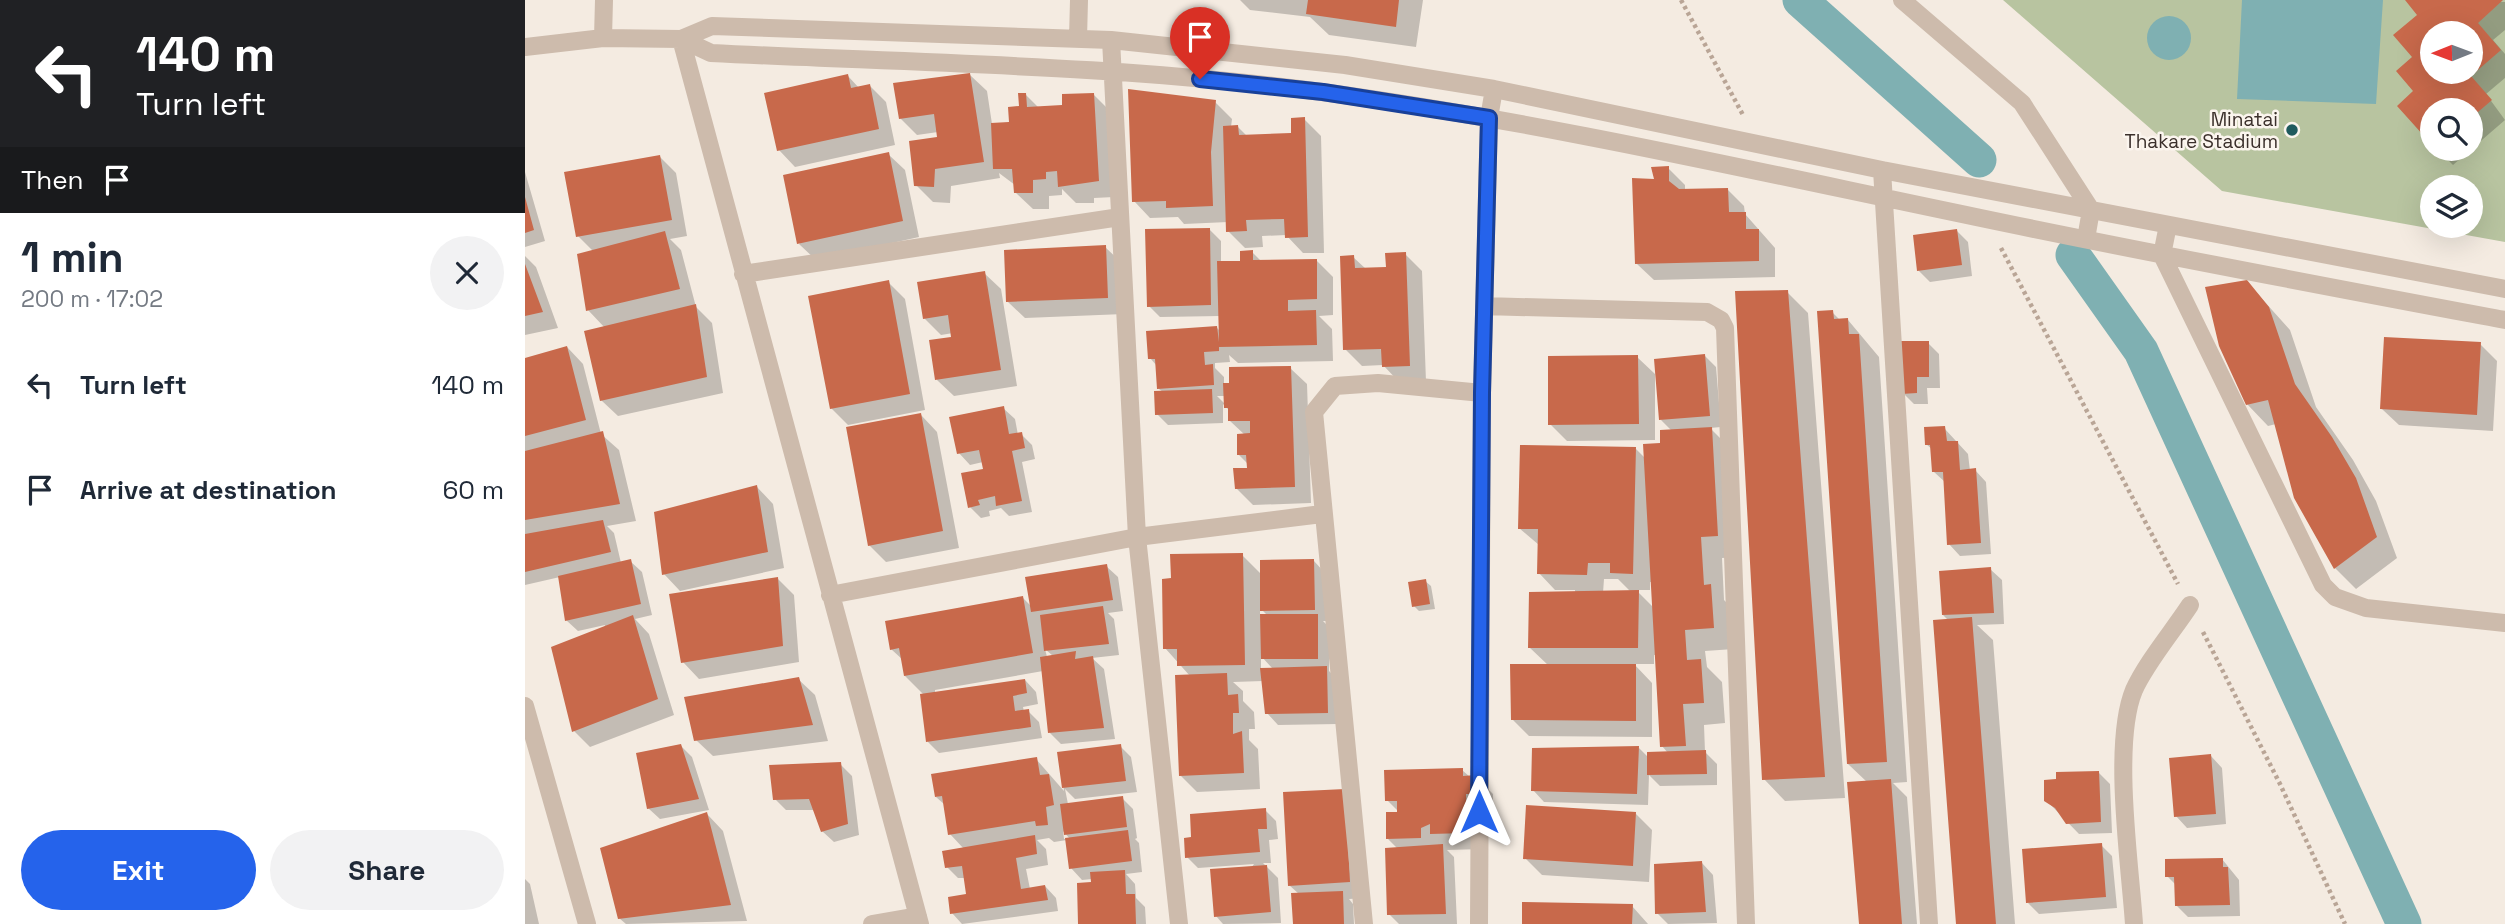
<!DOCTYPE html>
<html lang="en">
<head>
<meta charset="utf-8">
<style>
  body { margin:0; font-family:"Space Grotesk",sans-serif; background:#f2f2f3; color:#1f2937; height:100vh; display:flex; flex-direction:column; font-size:26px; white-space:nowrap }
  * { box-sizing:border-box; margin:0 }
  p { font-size:23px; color:#747a83 }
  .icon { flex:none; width:38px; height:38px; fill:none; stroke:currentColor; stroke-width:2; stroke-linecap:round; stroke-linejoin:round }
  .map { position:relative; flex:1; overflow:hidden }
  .details { display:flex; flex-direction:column; background:#fff; width:525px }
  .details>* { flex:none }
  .hud { background:#202124; color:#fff; overflow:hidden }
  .needle { width:46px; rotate:269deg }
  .tools { position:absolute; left:1895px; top:21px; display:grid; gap:14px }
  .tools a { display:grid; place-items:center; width:63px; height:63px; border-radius:50%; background:#fff; box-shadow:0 7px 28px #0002; font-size:35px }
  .pin { position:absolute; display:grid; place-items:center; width:60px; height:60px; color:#fff; margin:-72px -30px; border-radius:50% 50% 50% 0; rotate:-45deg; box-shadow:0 0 7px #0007 }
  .pin .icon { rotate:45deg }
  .me { position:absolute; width:77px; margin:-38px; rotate:0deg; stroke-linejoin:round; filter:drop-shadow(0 0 5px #0008) }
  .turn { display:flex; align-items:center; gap:24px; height:147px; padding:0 21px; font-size:32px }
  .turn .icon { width:91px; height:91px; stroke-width:2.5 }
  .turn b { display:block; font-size:49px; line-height:60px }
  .then { display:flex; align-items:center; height:66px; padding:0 21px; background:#0003; gap:14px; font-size:26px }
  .round { display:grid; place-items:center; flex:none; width:74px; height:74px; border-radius:37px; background:#f2f2f3 }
  .headline { display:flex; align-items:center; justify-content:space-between; height:119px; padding:0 21px }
  h1 { font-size:42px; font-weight:800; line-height:52px }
  .primary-button { display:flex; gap:14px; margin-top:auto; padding:14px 21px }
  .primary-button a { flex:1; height:80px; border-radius:42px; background:#2563eb; color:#fff; font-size:28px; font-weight:800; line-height:80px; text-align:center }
  .primary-button a+a { background:#f2f2f3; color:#1f2937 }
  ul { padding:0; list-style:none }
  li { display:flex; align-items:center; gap:21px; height:105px; padding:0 21px }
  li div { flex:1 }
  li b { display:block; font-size:26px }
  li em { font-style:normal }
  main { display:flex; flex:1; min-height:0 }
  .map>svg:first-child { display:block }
  .green { fill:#b8c4a0; fill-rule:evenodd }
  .water { fill:#7fb0b2 }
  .shadow { fill:#0003; fill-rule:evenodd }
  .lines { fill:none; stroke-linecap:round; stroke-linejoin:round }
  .canal { stroke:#7fb0b2; stroke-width:35 }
  .building { fill:#c8694b; fill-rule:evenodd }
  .path { stroke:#b9a596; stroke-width:4.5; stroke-dasharray:3.5 3.5; stroke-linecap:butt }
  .minor { stroke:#cdbbac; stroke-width:18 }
  .route-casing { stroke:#184099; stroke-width:18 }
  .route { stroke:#2563eb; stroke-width:12 }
  .poi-dot { fill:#1f5a5e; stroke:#fbf5ee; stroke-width:2.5 }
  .labels { text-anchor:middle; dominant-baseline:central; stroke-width:5; stroke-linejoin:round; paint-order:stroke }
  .poi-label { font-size:19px; fill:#3b302b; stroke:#fbf5ee; text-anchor:end }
</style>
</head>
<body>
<main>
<section class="details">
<div class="hud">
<div class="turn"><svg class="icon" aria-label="left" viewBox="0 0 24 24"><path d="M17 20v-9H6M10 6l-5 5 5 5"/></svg><div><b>140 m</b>Turn left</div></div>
<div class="then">Then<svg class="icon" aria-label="arrive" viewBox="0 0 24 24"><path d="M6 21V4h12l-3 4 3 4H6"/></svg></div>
</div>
<div class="headline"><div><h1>1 min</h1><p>200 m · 17:02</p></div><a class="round"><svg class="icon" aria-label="close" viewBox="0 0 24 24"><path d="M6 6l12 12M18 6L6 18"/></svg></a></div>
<ul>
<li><svg class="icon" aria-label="left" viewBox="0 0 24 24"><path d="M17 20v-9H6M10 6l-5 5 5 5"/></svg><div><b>Turn left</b></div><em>140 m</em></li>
<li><svg class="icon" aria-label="arrive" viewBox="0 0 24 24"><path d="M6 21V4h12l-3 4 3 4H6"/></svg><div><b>Arrive at destination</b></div><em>60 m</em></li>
</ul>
<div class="primary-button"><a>Exit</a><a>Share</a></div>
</section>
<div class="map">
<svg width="1980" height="924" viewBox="0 0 1980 924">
  <rect width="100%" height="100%" fill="#f4ebe1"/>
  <path class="green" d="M1478 0H1980V242L1697 191ZM1908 33H1946V72H1908ZM1908 110H1946V149H1908ZM1908 187H1946V226H1908Z"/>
  <path class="water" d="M1717 0H1858L1851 104 1712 99Z
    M1622 38a22 22 0 1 1 44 0a22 22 0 1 1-44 0Z"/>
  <path class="shadow" d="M715 0H898L891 47 804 35 785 17 725 10Z
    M1882 0 1980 2V30L1968 40 1980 54V78L1961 94 1980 120 1928 165 1912 149H1946V110H1908L1891 91 1890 57 1895 15ZM1908 33H1946V72H1908Z
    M445 75 462 91 467 124H486L501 95 514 108 539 107 569 95 585 111 589 197 569 198V203H551L537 189V195L524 196V209H508L491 193 490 185 474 173 475 178 426 186 425 203 408 202 391 185 414 138 413 132 392 135 375 118Z
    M323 76 334 88 344 85 361 102 370 145 270 167 254 150Z
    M690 102 707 119 706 127H713L722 136 768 135 779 119 796 136 799 253H778L761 235 737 236 738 247 720 248 703 231V222L659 224 653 217 625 218 609 201Z
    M363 154 380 170 394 237 291 260 274 244Z
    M134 156 151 173 162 236 145 239 156 250 171 307 187 323 198 393 93 416 76 400 80 328 63 310 68 251 53 236Z
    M1143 168 1160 185V190H1203L1219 206 1220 214 1250 248V277L1129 280 1112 264 1131 180Z
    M0 172 20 241 0 247Z
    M684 229 696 241V263L717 262 727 252 737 262 791 260 808 277V315L794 316 807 329 808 361 713 363 704 355 705 362 690 363V368L699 377V385L765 368 782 384 786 503 728 505 711 488 724 470V465L714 455 720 435 705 421V411L698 404V423L643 425 632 414 638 392 634 389 632 366 625 358 692 328 696 332 695 316 635 317 624 306ZM692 396H700V404Z
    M1432 231 1443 242 1447 276 1405 282 1393 270Z
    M580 247 597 263 599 314 500 318 483 302Z
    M880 254 897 271 901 382 875 383 858 365 837 366 820 349 828 257 841 269 862 268Z
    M0 256 11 267 33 328 0 335Z
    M459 273 476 289 492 386 429 396 412 380 428 333 416 335 399 318Z
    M1721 281 1765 330 1791 407 1828 460 1851 501 1872 558 1831 589 1810 568 1771 497 1751 424 1743 426 1722 404Z
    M363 282 380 299 400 410 323 425 306 408Z
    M1262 292 1283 313 1320 798 1260 801 1239 779Z
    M1307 312 1316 321 1323 320 1354 357 1382 782 1368 783 1382 797 1392 924H1336L1342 782 1323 764Z
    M1403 343 1414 354 1415 388H1402L1403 404H1389L1378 393Z
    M1955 344 1972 361 1968 431 1874 425 1857 409Z
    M42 347 58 364 76 434 94 450 111 521 82 526 89 533 96 563 105 561 117 572 127 615 110 619 124 634 149 715 65 747 49 731 80 625 53 631 41 620 35 577 0 585V360Z
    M1180 356 1191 367 1196 427 1185 428 1207 450 1214 557 1197 558 1199 600 1206 607 1209 649 1180 651 1182 667 1197 682 1200 723 1179 725 1180 752 1192 764V785L1135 786 1124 775 1123 805 1019 802 1008 790 1114 748 1124 758 1143 753 1137 746 1132 655H1129V664H1109L1127 683V737L1004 736 988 720 1024 666 1004 647 1050 593V590H1030L1014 573V545L994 528 1111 449 1121 459 1137 445 1147 431 1136 420ZM1079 579H1093L1106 592 1078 593ZM1125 582H1128L1129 608 1111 590H1125Z
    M1112 357 1130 374V440L1042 441 1025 424Z
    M478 408 490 419 493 435 496 434 507 445 510 459 497 462 507 512 484 516 476 508 464 511 465 516 456 518 445 507 460 470 458 462 445 465 434 453Z
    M396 415 412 432 434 548 361 562 344 545Z
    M1419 428 1443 454 1445 471 1450 470 1461 482 1466 554 1435 556 1424 544 1420 482 1409 472 1408 450 1401 444Z
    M232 487 248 504 259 568 155 591 139 574Z
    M717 555 736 574 789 561 800 573 801 621H798L804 627V671L813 680V724L753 725 742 713 738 681 708 682 718 691V701L729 712 730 729H724V740L733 749 735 789 672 792 655 775 665 676 640 648 647 580ZM735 608 743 616H735ZM736 656 748 669H736Z
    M581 566 593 577 598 611 583 613 589 619 594 655 567 658 579 669 590 739 536 744 525 733 518 671 410 690V693L500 680 511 692 513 704 498 707 499 712 503 711 514 722 517 738 414 753 403 742 399 695 380 676 378 660 366 649 498 598 507 607ZM520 649 528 656 522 657Z
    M1465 569 1477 580 1479 624 1452 625 1468 640 1490 924H1433L1424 621 1418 615Z
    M253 579 269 595 274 662 174 679 158 662Z
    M900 581 906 586 910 609 894 611 889 606Z
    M273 679 290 695 303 741 188 756 171 740Z
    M156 746 167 757 184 810 135 819 123 808Z
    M595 746 606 757 612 792 550 799 540 789 543 804 597 798 608 809 612 838 610 839 614 843 617 872 601 874 610 884 611 898 620 907 621 924H555L567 879 557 880 546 868 542 840 529 842 524 838 512 840 521 849 523 865 501 869 505 889 520 886 531 898 533 911 437 924 427 913 443 895 440 878H433L422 867 439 849 425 834 420 805 411 797 511 759 539 791 534 754ZM538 831 545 839H539Z
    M1686 756 1697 768 1701 824 1662 828 1651 816Z
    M315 764 327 776 334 835 309 842 297 831 290 810H261L250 799Z
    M937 770 945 777H951L968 794V810H957L958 849 922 850 929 857 932 924H874L864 914 873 849 863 839 876 814 862 800Z
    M1574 773 1585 784 1587 833 1554 834 1521 800Z
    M819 790 841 898 824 899 828 904 829 924H769L774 894 764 885Z
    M740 810 751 821 753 839 744 840 746 863H738L753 878 756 923 698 924 691 916 729 864 673 868 662 857Z
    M1110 813 1127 830 1124 882 1017 875 1000 858Z
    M182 814 198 831 222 921 101 924 94 918Z
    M1576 845 1587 856 1592 908 1514 914 1503 903Z
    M1697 859 1714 880 1715 916 1663 917 1651 905V885L1642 876Z
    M1177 863 1188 875 1192 923 1143 924 1132 913Z
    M0 879 5 884 14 924H0Z
    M1107 906 1123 924H999Z"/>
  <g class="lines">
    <path class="canal" d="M1275 0 1454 160
      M1548 255 1616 351 1879 924"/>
  </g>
  <path class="building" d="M783 0H874L871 27 781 14Z
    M1880 0H1978L1953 23 1976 50 1946 76 1967 100 1946 118V110H1908V146L1872 106 1888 91 1871 71 1887 57 1868 35 1892 15ZM1908 33H1946V72H1908Z
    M445 73 459 162 410 169 409 187 389 186 384 141 412 137 409 114 374 119 368 83Z
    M323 74 326 88 345 84 354 129 252 151 239 93Z
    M603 89 691 100 686 152 688 206 641 208V201L607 202Z
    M493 93H501L502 107 537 105V94L569 93 574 181 533 187 532 171 521 172V179L508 180V193H489L487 169H468L466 123 484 122 483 107 494 106Z
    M780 117 783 237 760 238 759 219 721 220 722 231 701 232 698 126 713 125 714 135 766 133V118Z
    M364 152 378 221 272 244 258 175Z
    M135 155 147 220 51 237 39 172Z
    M1144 166V181L1154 189 1203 188 1204 212H1221V229H1234V261L1110 264 1107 178 1129 179 1126 167Z
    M0 197 9 230 0 233Z
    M685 228 686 305 622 307 620 229Z
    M1432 229 1437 265 1392 271 1388 235Z
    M140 231 155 289 61 311 52 254Z
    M581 245 583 298 481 302 479 250Z
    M728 250V260L792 259V299L763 300V311L791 310 792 345 694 347V351L679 352 680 365 688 364 689 385 632 389 630 359H623L621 331 692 326 694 342 692 261H715V251Z
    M881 252 885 366 857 367 856 349 818 350 815 256 829 255 830 268 861 267 860 253Z
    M0 264 18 312 0 316Z
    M460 271 476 370 410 380 404 340 426 337 423 315 398 319 392 282Z
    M364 280 385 394 305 409 283 296Z
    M1722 280 1744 307 1770 384 1807 437 1831 478 1852 537 1809 569 1769 498 1743 400 1721 405 1694 346 1680 287Z
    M1263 290 1300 777 1237 780 1210 291Z
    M171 304 182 377 75 401 59 331Z
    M1308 310 1309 319 1323 318 1324 334H1334L1362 762 1322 764 1292 311Z
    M1859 337 1956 342 1952 415 1855 409Z
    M1375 341H1404V377H1392V393L1376 394Z
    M42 346 61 420 0 436V358Z
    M1180 354 1185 416 1134 420 1129 359Z
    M1113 355 1114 424 1023 425V356Z
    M766 366 770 487 710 489 708 468H722L721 455H712V434L725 433V421H703V408H699L698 383H704V367Z
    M687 389 688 413 630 415 629 391Z
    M479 406 484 434 497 432 500 448 487 451 497 501 471 506 470 496 453 500 455 505 443 508 436 473 458 469 454 450 432 454 424 417Z
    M396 413 418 531 343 546 321 427Z
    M1420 426 1422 441H1433L1435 470 1451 468 1456 543 1422 545 1418 472H1407L1405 445H1400L1399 427Z
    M1187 427 1193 536 1176 537 1179 585 1186 584 1189 628 1160 630 1162 660 1176 659 1179 703 1158 704 1161 746 1135 747 1118 444 1135 443V430Z
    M78 431 95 504 0 520V451Z
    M995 445 1111 447 1108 574 1085 573V563H1063L1062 575 1012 574 1013 529H993Z
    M232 485 243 552 137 575 129 512Z
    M78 520 86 552 0 572V534Z
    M718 553 720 665 652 666V649H638L637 579 646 578 645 554Z
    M106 559 116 604 40 621 33 576Z
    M789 559 790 610 735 611V560Z
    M582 564 588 600 506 612 500 577Z
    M1466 567 1469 613 1417 615 1414 571Z
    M253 577 258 646 156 663 144 594Z
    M901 579 905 604 887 607 883 582Z
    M1114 590 1113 648H1003L1004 592Z
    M498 596 508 653 379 676 374 648 365 650 360 621Z
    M578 606 584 644 519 651 515 615Z
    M735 614H793V659H736Z
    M108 615 133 699 47 732 26 647Z
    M1447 617 1471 924H1431L1408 620Z
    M551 651 550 659 568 656 579 728 523 733 515 657Z
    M985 664H1111V721L986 720Z
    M802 666 803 713 740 714 735 668Z
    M702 673 703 695 713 694 714 713H708V734L717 731 719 773 654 776 650 675Z
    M274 677 288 725 169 741 159 697Z
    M500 679 502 693 488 696 490 711 504 709 506 727 401 742 395 694Z
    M156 744 174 799 122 809 111 753Z
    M596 744 601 781 537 788 532 752Z
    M1114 746 1112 794 1006 791 1007 748Z
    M1181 750 1182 774 1122 775V752Z
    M1686 754 1691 814 1649 817 1644 758Z
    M512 757 515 775 524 774 529 805 521 807 523 825 511 826 510 821 423 835 417 796 410 797 406 774Z
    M316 762 323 824 296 832 284 799 248 800 244 765Z
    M938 768V776L952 775V794H941L942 833 905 834V824L896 828V838L861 839V812H872V801H860L859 770Z
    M1574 771 1576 822 1541 824 1530 808 1519 801V780L1531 779V772Z
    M1366 779 1377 924H1334L1322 782Z
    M820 789 825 882 763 886 758 792Z
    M598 796 602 827 539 835 535 804Z
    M1001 805 1111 812 1108 866 998 859Z
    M741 808 742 829H733L735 852 660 858 659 838 666 837 665 814Z
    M182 812 206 905 93 919 75 848Z
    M603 830 607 861 544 869 540 838Z
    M510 835 512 854 491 858 496 889 520 885 523 900 425 914 423 897 441 894 437 866 420 868 417 851Z
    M1577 843 1581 897 1501 903 1497 849Z
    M918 844 921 914 862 915 860 848Z
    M1698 858V867H1703L1705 905 1650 906 1649 877H1640V859Z
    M1177 861 1181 912 1130 914 1129 864Z
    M742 865 746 912 689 917 685 869Z
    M600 870 601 894H610L611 924H553L552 883 566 882 565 872Z
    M818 891 819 924H768L766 893Z
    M997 902 1108 904 1107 924H997Z"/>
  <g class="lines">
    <path class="path" d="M1156 0 1218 115
      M1476 248 1653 584
      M1678 632 1755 784 1820 924"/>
    <path class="minor" d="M1377 0 1497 103 1566 210 1561 239
      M78 38 79 0
      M156 39 186 53C390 63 595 65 797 92 1017 122 1234 172 1451 217 1627 254 1804 287 1980 320
      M156 39 395 924
      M553 39 554 0
      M586 40 612 537 654 924
      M0 47 78 38 156 39 187 26 586 40 820 65 969 89 1357 170 1980 289
      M1357 170 1404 924
      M1643 225 1637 255 1798 585 1810 597 1841 608 1980 623
      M218 274 595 217
      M959 306 1182 312 1196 320 1200 328 1221 924
      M305 595 612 537 797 514
      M0 706 62 924
      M347 924 393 916
      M839 924 789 412 810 386 853 383 957 393
      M954 924 957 393 964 118 969 89
      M1609 924C1605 864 1587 743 1609 690 1621 663 1648 631 1665 605"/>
  </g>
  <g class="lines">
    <g class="route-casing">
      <path id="route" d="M675 79 798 92 964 118 957 393 954 812"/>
    </g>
    <use href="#route" class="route"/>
  </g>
  <circle class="poi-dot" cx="1767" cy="130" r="7"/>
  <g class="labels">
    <g class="poi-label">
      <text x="1753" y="119">Minatai<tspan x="1753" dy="22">Thakare Stadium</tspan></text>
    </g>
  </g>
</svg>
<div class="tools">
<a><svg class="needle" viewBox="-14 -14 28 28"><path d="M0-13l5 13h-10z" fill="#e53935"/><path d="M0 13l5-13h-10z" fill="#747a83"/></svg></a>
<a><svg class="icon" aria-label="search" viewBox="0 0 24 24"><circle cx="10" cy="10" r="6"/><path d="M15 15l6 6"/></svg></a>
<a><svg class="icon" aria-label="layers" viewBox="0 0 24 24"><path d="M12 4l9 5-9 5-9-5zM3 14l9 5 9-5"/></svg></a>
</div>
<div class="pin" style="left:675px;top:79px;background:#d93025"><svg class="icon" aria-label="arrive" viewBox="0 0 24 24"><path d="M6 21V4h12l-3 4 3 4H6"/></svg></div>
<svg class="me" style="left:954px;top:812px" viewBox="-20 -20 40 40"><path d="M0-17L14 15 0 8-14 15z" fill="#2563eb" stroke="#fff" stroke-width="4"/></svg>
</div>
</main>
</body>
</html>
